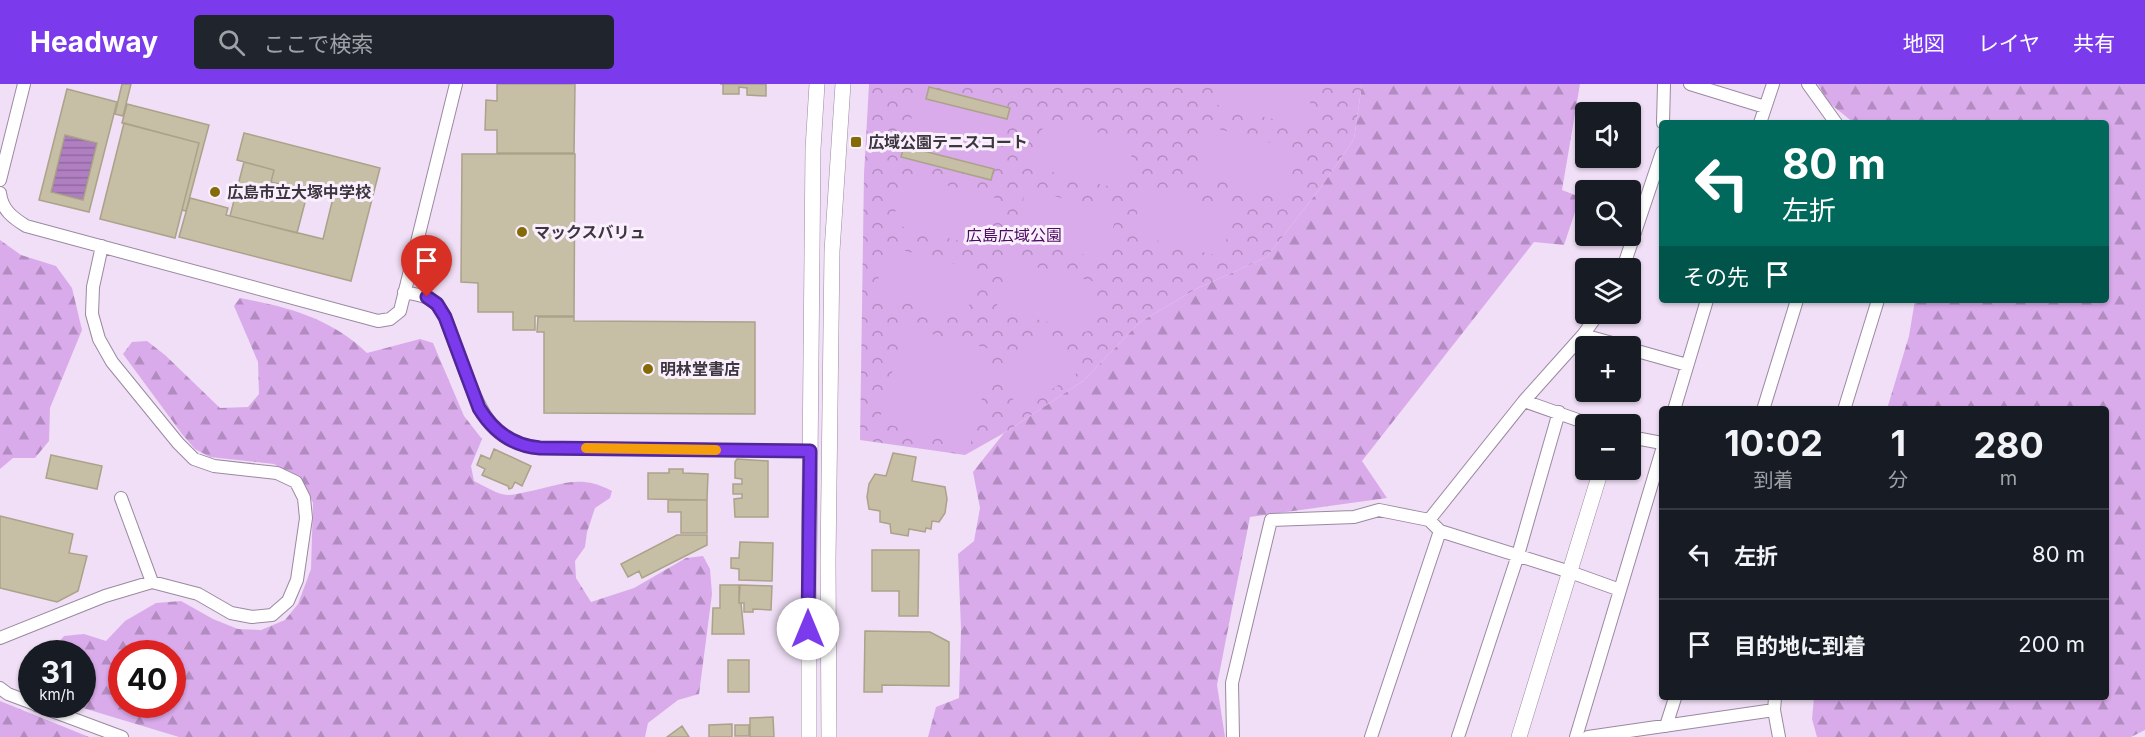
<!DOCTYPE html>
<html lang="ja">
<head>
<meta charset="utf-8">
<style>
  body { margin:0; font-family:Inter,"Noto Sans JP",sans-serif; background:#20242c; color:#f1f3f6; height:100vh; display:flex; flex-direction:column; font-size:22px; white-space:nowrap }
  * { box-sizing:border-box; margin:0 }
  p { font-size:20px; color:#9ea1a6 }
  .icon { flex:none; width:33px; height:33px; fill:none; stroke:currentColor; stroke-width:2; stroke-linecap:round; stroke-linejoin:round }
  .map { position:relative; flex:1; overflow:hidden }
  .side { position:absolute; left:1659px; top:322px; width:450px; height:294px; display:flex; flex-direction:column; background:#171b24; border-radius:6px; box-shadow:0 2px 4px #0004 }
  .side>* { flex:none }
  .banner { position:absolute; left:1659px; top:36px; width:450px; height:183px; border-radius:6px; box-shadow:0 2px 4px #0004; background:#00695c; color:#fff; overflow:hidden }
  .buttons { position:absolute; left:1575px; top:18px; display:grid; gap:12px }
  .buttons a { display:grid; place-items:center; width:66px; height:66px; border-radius:6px; background:#171b24; box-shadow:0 2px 4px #0004; font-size:30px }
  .speed { position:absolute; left:18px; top:556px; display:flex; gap:12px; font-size:30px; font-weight:700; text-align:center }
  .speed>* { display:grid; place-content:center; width:78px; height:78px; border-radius:50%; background:#171b24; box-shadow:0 2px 4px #0004; line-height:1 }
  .speed small { font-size:15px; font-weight:400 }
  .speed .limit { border:9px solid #d22; background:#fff; color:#111 }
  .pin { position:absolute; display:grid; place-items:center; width:51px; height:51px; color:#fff; margin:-62px -26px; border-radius:50% 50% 50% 0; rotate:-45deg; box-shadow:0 0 6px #0007 }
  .pin .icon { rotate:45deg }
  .me { position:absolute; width:66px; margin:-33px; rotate:0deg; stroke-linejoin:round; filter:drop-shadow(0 0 4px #0008) }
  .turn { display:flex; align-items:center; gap:21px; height:126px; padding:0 24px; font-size:27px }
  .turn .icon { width:78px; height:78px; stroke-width:2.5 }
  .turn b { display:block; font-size:42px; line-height:51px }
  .then { display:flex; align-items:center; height:57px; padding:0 24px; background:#0003; gap:12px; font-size:22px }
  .eta { display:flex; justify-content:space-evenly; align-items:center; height:102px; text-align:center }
  .eta b { font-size:36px; font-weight:700; line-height:42px }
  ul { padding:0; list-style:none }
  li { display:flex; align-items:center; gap:18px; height:90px; padding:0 24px; border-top:2px solid #363941 }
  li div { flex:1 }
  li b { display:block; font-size:22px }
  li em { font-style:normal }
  header { display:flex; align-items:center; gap:36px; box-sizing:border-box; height:84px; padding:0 30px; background:#7c3aed; color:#fff }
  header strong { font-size:28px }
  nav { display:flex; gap:33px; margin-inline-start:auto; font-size:21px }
  .search { width:420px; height:54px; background:#20242c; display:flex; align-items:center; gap:15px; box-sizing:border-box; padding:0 21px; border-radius:6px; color:#9ea1a6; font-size:22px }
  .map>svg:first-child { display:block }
  .forest { fill:url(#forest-firs); fill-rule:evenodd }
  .park { fill:url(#park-crowns) }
  .pitch { fill:#daabeb }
  .water { fill:url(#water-rules); stroke:#8e699b; stroke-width:1.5 }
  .building { fill:#c7bfa5; stroke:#aaa289; stroke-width:1.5; fill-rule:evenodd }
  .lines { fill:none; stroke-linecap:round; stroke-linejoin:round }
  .minor-casing { stroke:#9a8aa0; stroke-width:14 }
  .tertiary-casing { stroke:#9a8aa0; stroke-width:16 }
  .minor { stroke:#fff; stroke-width:12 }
  .tertiary { stroke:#fff; stroke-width:15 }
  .route-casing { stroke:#51269a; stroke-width:15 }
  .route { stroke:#7c3aed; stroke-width:10 }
  .slow { stroke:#f59e0b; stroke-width:10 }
  .poi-dot { fill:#846b07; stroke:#f9effd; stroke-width:2 }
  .labels { text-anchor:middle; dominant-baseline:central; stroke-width:6; stroke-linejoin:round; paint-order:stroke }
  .poi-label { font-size:16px; font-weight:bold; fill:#3d363f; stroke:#f9effd; text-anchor:start }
  .park-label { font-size:16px; fill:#4d0c60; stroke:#f9effd }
</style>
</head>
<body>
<header>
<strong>Headway</strong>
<div class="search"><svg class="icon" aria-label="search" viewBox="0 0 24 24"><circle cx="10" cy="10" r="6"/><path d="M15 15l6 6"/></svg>ここで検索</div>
<nav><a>地図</a><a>レイヤ</a><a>共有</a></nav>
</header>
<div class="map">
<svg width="2145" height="653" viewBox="0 0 2145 653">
  <defs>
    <pattern id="forest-firs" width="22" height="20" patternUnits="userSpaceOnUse" patternTransform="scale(1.5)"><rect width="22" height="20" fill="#daabeb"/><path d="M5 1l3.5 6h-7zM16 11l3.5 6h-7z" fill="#b28cc0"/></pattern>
    <pattern id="park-crowns" width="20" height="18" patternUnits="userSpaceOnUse" patternTransform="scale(1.5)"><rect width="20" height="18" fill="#daabeb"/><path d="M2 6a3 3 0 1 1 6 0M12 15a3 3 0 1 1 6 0" fill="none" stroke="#b28cc0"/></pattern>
    <pattern id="water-rules" width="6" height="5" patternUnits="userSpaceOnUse" patternTransform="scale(1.5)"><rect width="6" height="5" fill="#b07fc2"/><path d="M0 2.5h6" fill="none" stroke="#90699f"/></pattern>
  </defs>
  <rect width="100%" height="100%" fill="#f0dff6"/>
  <path class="forest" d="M1362 0H1580L1562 106 1580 113 1564 161 1534 158 1362 377 1387 414 1250 433 1217 601 1225 653H928L936 623 959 614 961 545 958 470 974 457 980 424 973 388 1004 349 1083 297 1140 238 1196 205 1267 173 1321 103 1354 55Z
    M1818 0H2145V646L2131 653H1817L1812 635 1814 614H2106V326L1887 325 1909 252 1915 216H2106V39H1854L1828 18Z
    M0 156 21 171 56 182 72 204 82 246 50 324 49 357 35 374H13L0 385Z
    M240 214C288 223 331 234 367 269L420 255 433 259 464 332 482 355 471 382 474 397C483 401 498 411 508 411 514 411 520 409 526 408 560 402 578 389 612 407L610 414 595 424 587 448 585 463 575 477 576 494 591 518 634 504 686 474 703 472 710 485 712 510 699 610 678 616 648 639 645 653H179L73 621H82V570H49L64 552 84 550 106 557 125 537 156 519 181 517 213 535 238 545 261 546 285 536 298 520 311 485 313 419 303 399 292 390 274 380 210 373 195 365 182 350 123 270 132 258 147 257 165 271 220 324 248 323 259 310 258 278 234 222ZM122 570H172V621H122Z
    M0 617 89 653H0Z"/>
  <path class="park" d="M869 0H1362L1354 55 1321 103 1267 173 1196 205 1140 238 1083 297 1004 349 965 371 860 356 864 90Z"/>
  <path class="pitch" d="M1219 0H1315L1304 43 1214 20Z
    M917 13 1007 35 994 84 904 62Z
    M1045 35 1135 58 1123 106 1032 83Z
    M1207 42 1298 66 1286 114 1195 91Z
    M905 91 996 114 984 163 892 140Z
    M1144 102 1234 125 1222 173 1132 150Z
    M1026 105 1117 128 1105 176 1014 153Z
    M887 162 978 186 966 234 874 210Z
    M1008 176 1099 199 1087 248 996 225Z
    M904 243 994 266 970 362 879 338Z
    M1051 249 1077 289 1020 326 995 287Z"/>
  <path class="water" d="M65 51 97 59 83 116 51 108Z"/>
  <path class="building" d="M122 0H131L123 32 115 30Z
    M497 0H575L574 69H497V46H485L486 16 497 17Z
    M720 0H766V12L747 11V4L739 3V10H723V0Z
    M929 3 1010 24 1007 35 926 15Z
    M67 5 117 18 89 128 39 116ZM65 51 97 59 83 116 51 108Z
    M127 20 209 41 186 127 182 126 199 59 122 39Z
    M124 39 199 59 175 154 100 135Z
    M244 49 380 84 351 197 179 153 190 114 228 124 226 131 323 155 333 114 271 98 274 86 237 76Z
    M904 62 994 85 991 96 901 73Z
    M462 70H575L574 232H535V246H513V228H478V199L461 198Z
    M244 78 274 86 271 98 308 107 297 149 230 132Z
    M538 233H574V237L755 238V330L544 329V248H537Z
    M494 365 531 382 522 402 515 398 512 404 509 405 508 402 482 391 485 385 477 381 481 371 490 375Z
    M893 369 916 373 912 397 945 403 947 415 945 429 939 438 932 437 931 445 926 444 925 448 909 445 908 452 891 449 890 440 880 438V427L869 425 867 413 869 400 875 390 886 392Z
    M51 371 102 382 97 405 46 394Z
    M737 375 768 377V433H735L734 415 742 414V410H733V400H742V395L735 394V378Z
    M669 385H683V389L708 390 707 416 648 415V389H669Z
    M668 416H707V449H681V428H668Z
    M0 432 73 450 69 469 87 472 78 507 57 518 0 504Z
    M677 451H707V461L642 494 639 487 628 493 621 480Z
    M740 458 773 459 772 497 739 496V485L731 484V474H739Z
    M872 466H919L918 532H899V507H872Z
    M720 501H739V519H741L744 550H712L713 524H720Z
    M740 501 772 502 771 526 753 525V528H744V519H739Z
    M865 547 930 548 949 558V602L882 601V608H864Z
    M728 576H749V608H728Z
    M773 633 774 653H750V634Z
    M732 640V653H709V641Z
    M735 641H749V652H735Z
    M682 642 689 653H667Z"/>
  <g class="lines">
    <g class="minor-casing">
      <path id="minor" d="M1690 0 1765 23
        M1808 0 1836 39
        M1663 39 1664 0
        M1760 39 1773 0
        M0 96 24 0
        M0 109C2 126 13 134 26 142L378 237 390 235 400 227 456 0
        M1623 184 1662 68
        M404 208C427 213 432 211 445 233 452 252 459 271 466 290 481 328 494 360 540 364L810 367
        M1583 251 1623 262
        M1630 265 1687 281
        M1524 317 1589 340
        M1674 326 1707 216
        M1763 326 1797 216
        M1844 326 1878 216
        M1630 353 1662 359
        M121 414 152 498
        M1429 436 1524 317 1583 251 1598 230
        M0 554 105 512 152 498 198 510 231 529 252 533 272 531 288 517 297 496 306 434 304 414 296 398 277 389 214 382 194 375 178 359 112 278 99 255 92 230 93 203 102 162
        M0 604 8 610 32 619
        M1775 614 1774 626 1779 653
        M36 621 122 653
        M1666 642 1675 614
        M1233 653 1232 599 1271 436 1354 433 1379 426 1429 436 1440 447 1570 488 1620 506
        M1371 653 1440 447
        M1458 653 1518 471 1559 328
        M1576 653 1662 366
        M1588 653 1774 626"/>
    </g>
    <g class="tertiary-casing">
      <path id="tertiary" d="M809 653V484L813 65 817 0
        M829 653 828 477 832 167 843 0
        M1519 653 1601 386"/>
    </g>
    <use href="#minor" class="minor"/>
    <use href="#tertiary" class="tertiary"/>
  </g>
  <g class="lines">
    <g class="route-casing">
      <path id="route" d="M427 213 437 220 445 233 479 324C493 347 513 362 540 364L810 367 808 545"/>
    </g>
    <use href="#route" class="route"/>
    <path class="slow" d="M586 364 716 366"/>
  </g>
  <g class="poi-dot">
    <rect x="850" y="52" width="12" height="12" rx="3"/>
    <circle cx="215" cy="108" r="6"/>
    <circle cx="522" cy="148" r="6"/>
    <circle cx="648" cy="285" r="6"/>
  </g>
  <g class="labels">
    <g class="poi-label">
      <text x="868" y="58">広域公園テニスコート</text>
      <text x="227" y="108">広島市立大塚中学校</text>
      <text x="534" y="148">マックスバリュ</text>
      <text x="660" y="285">明林堂書店</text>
    </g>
    <g class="park-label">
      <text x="1014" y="151">広島広域公園</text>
    </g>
  </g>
</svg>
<div class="buttons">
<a><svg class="icon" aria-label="sound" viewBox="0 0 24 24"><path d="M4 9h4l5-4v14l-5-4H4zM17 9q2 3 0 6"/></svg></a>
<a><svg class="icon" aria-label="search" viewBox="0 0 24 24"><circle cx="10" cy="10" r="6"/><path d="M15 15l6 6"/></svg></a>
<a><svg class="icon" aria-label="layers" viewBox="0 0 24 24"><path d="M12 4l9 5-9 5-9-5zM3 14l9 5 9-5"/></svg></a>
<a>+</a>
<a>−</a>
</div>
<div class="speed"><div>31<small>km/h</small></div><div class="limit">40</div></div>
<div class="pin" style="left:427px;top:213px;background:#d93025"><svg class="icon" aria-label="arrive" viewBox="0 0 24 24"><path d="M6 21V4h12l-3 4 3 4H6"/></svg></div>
<svg class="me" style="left:808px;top:545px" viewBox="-20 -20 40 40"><circle r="19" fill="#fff"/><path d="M0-13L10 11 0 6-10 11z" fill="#7c3aed"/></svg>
<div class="banner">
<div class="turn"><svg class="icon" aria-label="left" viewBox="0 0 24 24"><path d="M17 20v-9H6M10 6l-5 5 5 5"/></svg><div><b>80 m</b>左折</div></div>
<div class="then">その先<svg class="icon" aria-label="arrive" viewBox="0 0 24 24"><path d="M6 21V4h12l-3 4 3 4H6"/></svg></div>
</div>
<section class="side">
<div class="eta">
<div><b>10:02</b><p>到着</p></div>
<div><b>1</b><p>分</p></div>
<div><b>280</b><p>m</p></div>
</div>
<ul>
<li><svg class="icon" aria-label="left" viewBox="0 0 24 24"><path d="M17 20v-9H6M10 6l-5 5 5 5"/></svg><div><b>左折</b></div><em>80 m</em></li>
<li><svg class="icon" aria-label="arrive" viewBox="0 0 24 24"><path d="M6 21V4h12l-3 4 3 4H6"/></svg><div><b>目的地に到着</b></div><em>200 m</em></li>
</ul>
</section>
</div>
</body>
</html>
